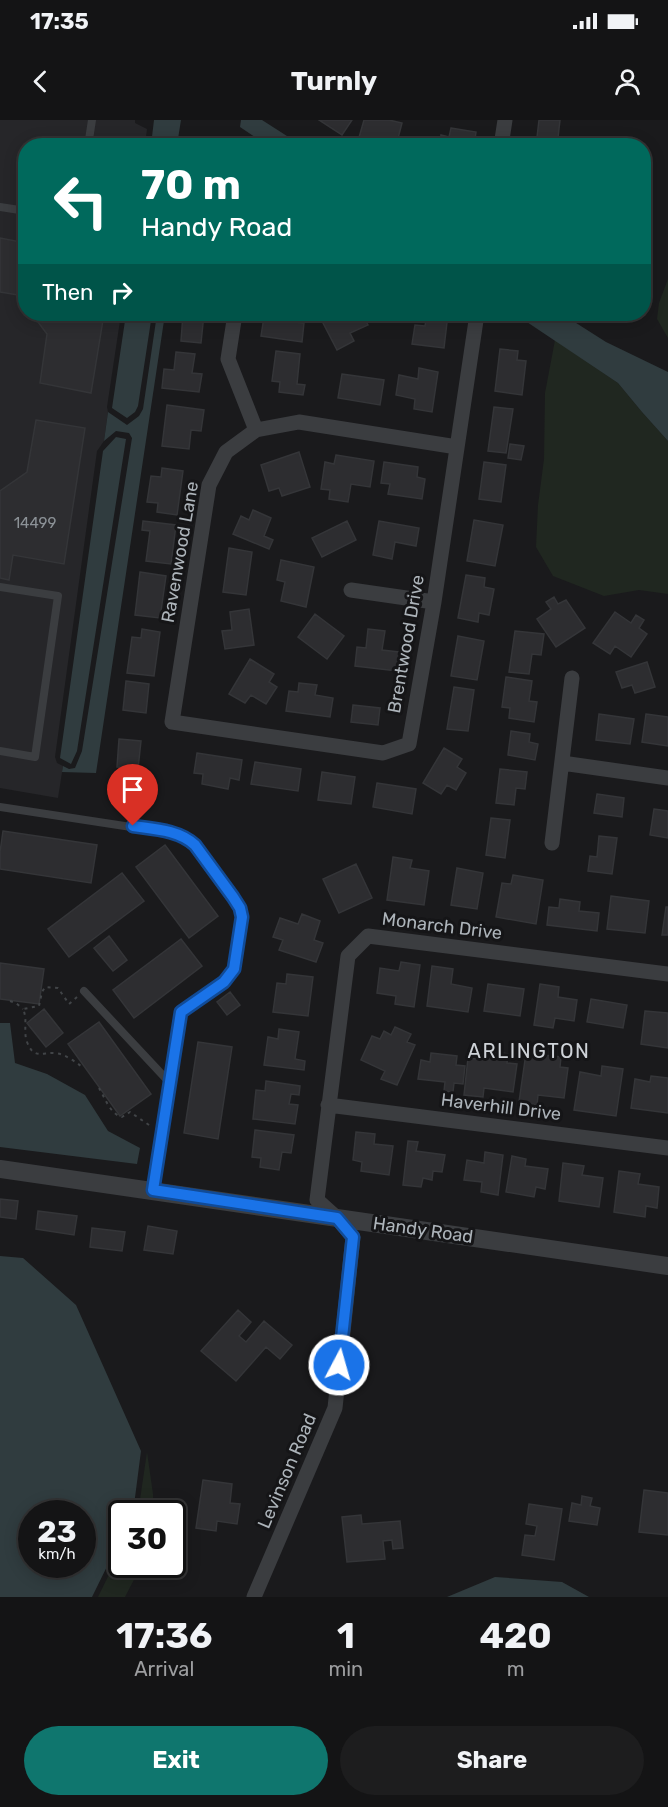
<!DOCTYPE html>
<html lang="en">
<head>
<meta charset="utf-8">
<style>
  body { margin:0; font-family:Rubik,sans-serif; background:#1d1d1e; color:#f1f3f6; height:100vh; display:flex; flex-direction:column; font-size:22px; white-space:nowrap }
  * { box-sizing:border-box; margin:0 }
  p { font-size:20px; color:#9d9ea0 }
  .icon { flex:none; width:33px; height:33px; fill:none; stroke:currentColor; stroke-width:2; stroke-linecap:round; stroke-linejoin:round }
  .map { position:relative; height:1477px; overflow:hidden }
  .details { display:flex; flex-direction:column; background:#141415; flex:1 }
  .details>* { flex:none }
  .guide { position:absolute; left:18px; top:18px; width:633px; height:183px; border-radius:24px; box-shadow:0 3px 15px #0003,0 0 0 2px #333334; background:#00695c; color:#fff; overflow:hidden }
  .speed { position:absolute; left:18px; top:1380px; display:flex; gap:12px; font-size:30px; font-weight:700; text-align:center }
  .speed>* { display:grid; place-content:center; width:78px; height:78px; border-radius:50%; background:#141415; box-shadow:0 3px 15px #0003,0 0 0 2px #333334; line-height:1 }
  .speed small { font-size:15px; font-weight:400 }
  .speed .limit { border:3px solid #111; border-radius:9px; background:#fff; color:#111 }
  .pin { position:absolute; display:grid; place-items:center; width:51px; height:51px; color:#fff; margin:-62px -26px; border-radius:50% 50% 50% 0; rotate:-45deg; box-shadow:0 0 6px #0007 }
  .pin .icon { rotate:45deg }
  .me { position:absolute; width:66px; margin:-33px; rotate:6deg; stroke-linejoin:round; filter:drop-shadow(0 0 4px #0008) }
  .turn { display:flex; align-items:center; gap:21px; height:126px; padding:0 24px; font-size:27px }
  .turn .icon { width:78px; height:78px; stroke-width:2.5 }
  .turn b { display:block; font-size:42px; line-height:51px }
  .then { display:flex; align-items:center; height:57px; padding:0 24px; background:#0003; gap:12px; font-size:22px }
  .eta { display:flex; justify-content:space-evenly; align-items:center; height:102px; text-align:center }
  .eta b { font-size:36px; font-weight:700; line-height:42px }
  .button { display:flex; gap:12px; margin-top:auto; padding:12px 24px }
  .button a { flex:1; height:69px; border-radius:36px; background:#0f766e; color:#fff; font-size:24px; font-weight:700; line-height:69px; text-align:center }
  .button a+a { background:#1d1d1e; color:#f1f3f6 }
  .status { display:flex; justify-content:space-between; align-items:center; height:42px; padding:0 30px; background:#141415; direction:ltr }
  .status svg { height:16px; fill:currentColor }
  header { display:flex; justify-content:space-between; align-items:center; height:78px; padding:0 24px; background:#141415; font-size:27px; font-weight:700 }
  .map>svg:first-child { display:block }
  .built { fill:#262629 }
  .green { fill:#202720 }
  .water { fill:#303c3f; fill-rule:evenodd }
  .building { fill:#2d2d30; stroke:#343538; stroke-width:1.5 }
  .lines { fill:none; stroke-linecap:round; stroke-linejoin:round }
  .path { stroke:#414447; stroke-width:2; stroke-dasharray:3 4.5; stroke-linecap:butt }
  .service { stroke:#3b3d40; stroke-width:8 }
  .minor { stroke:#3b3d40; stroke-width:15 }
  .tertiary { stroke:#3b3d40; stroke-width:18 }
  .route-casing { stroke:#114b97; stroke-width:15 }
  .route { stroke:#1a73e8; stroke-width:10 }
  .labels { text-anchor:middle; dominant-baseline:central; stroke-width:6; stroke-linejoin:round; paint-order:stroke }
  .number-label { font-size:15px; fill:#8c9297 }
  .street-label { font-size:18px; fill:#adb4ba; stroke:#151517 }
  .neighbourhood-label { font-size:20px; letter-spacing:1.5px; fill:#ced2d7; stroke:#151517 }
</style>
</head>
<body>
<div class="status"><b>17:35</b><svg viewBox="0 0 49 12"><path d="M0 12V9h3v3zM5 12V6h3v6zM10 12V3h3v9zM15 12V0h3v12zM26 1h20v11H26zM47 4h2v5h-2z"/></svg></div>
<header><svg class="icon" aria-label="back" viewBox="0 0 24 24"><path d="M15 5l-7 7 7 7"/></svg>Turnly<svg class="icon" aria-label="person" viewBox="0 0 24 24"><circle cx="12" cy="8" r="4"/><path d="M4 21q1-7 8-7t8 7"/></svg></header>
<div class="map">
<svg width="668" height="1477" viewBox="0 0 668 1477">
  <rect width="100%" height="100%" fill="#1a1a1c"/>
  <path class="built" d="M0 0H135V3L147 9 145 25 26 26V194H121L107 287 108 292 104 321 97 331 55 637 57 643 63 646 58 678 0 668Z"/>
  <path class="green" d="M668 159V218L657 199 659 183Z
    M555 220 618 263 642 292 668 321V474L639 470 604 476 553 456 536 427 538 385 544 339 545 273Z
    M147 1332 153 1374V1393H138Z
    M121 1430 122 1444 141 1445 140 1448 125 1477H98Z"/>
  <path class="water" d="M154 0H181L177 25H151Z
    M241 0H262L301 25H267L240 7Z
    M126 194H152L138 286 135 292 127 298 112 288Z
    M157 194H165L96 653 62 652 63 646 69 649 75 648 82 631 132 318 129 313 116 311 104 321 108 292 127 305 139 296 143 289Z
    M515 194H562L606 222 668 252V321L642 292 618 263Z
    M116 317 126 319 77 631 71 644 60 638 103 331Z
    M0 903H10L15 943 47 954 85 975 108 1011 140 1028 137 1044 0 1027Z
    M0 1136 23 1138 76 1185 141 1331 133 1393 122 1394 121 1418 92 1477H0ZM32 1394H82V1444H32Z
    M495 1457 562 1462 589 1477H447Z"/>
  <path class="building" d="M319 0H352L342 15Z
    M364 0H389L402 3 396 26H378L358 21Z
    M539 0H560L557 26H536Z
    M451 8 476 12 474 26H439L441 15 449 17Z
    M0 118 26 123V185L18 175 0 172Z
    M32 194H104L91 273 40 263 47 214Z
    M183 194H204L201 223 181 221Z
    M275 194H295L294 202 304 203 302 222 261 216 264 197 274 199Z
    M332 194H362L368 205 350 213 354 221 337 230 321 199Z
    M427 194H448L444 228 412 224 415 205 425 206Z
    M500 229 518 231 517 240 526 241 522 275 495 271Z
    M276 231 300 234 297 264 305 265 303 275 279 272 280 262 272 261Z
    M176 232 195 234 192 253 202 254 199 272 162 268 164 249 174 250Z
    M419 248 438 252 432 292 414 289 415 279 396 275 399 255 418 259Z
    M342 254 384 260 380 285 338 278Z
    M167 285 204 290 201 311 191 310 189 329 162 326Z
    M494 287 513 289 506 333 488 331Z
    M36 300 85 308 64 444 13 435 9 460 0 458V371L27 352Z
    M510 324 524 326 521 340 508 338Z
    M299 332 310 367 282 376 279 368 269 371 261 345Z
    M336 335 374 341 370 367 351 364 348 382 329 379 330 370 321 369 325 342 334 344Z
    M384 342 418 347 417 357 425 359 422 379 388 374 390 364 381 363Z
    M484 342 506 345 501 382 479 379Z
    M162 348 183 351 177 395 157 392 158 383 147 382 151 356 161 357Z
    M253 390 271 398 264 416 273 420 269 429 233 414 241 396 249 400Z
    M474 400 503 405 495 446 467 441Z
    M143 401 176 405 171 444 146 441 150 411 142 410Z
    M347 401 356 420 322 437 312 418Z
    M379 401 419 408 416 426 395 422 392 439 373 435Z
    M229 428 252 432 246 475 223 472Z
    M281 440 314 447 306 487 281 481 285 462 277 460Z
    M140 452 166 456 160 498 135 495Z
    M466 455 485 458 484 467 494 469 489 495 479 493 478 502 458 498Z
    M554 477 558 484 566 480 585 508 556 527 537 499 551 489 546 482Z
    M249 489 254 525 225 529 222 511 232 510 230 492Z
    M615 492 631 503 636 495 644 500 639 508 647 514 631 537 615 526 610 534 593 523Z
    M315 494 344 516 327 539 298 517Z
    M142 509 160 512 154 556 127 553 132 517 141 518Z
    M368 509 385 511 382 530 399 532 397 551 355 546 357 527 366 528Z
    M515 511 544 514 541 535 532 534 529 554 509 552Z
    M458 516 484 521 477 560 451 556Z
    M250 539 274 554 269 562 277 567 266 584 251 575 245 583 229 574Z
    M647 542 655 567 635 573 632 565 622 568 616 552Z
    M506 557 532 561 529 581 537 582 534 602 509 598 510 588 502 587Z
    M126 561 149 564 146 593 123 590Z
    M299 563 317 565 315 575 333 578 330 597 286 591 289 571 298 572Z
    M454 567 474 570 468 611 447 609Z
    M353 585 380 588 378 605 351 602Z
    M599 594 634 599 630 624 596 620Z
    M646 594 668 597V626L642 622Z
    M511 611 530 614 529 622 538 624 535 640 508 635Z
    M119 619 141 621 138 649 117 647Z
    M444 628 462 639 457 647 466 653 456 670 447 665 441 674 423 663Z
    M197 633 242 640 239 660 230 658 228 669 202 664 203 654 194 653Z
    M255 642 301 649 298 671 251 664Z
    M500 649 527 652 525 669 516 668 514 685 496 683Z
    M322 652 355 657 351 684 318 680Z
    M377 663 416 669 412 694 373 687Z
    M597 674 624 678 622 697 594 693Z
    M654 689 668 691V718L650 715Z
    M491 698 510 700 505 738 486 735Z
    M3 711 97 725 91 763 0 749V732Z
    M599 716 617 718 612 754 588 751 590 736 597 737Z
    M165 725 218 796 189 818 136 747Z
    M393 737 412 740 410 748 429 751 424 785 387 780Z
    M356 744 372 778 339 793 323 759Z
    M457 748 483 753 477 789 451 785Z
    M122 753 144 781 69 837 48 809Z
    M513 755 543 760 536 804 496 797 502 763 511 764Z
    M611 776 649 781 645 813 607 809Z
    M560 779 580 782 579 791 599 793 597 811 547 805 549 787 559 788Z
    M666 787H668V815H662Z
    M302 794 320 801 314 820 323 823 316 842 279 830 283 820 273 817 280 798 298 804Z
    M109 816 127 840 113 851 94 828Z
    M181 819 202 846 134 898 113 870Z
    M401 842 420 845 414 887 395 884 396 876 377 873 380 848 399 851Z
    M0 843 44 849 39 884 0 879Z
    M432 846 453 849 451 864 472 868 468 892 427 886Z
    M287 854 313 857 308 896 273 892 277 863 286 864Z
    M488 864 524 869 520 896 484 891Z
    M540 864 559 867 558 877 577 880 574 901 555 898 553 908 534 905Z
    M230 872 240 885 227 895 217 882Z
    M591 879 627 885 623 908 587 902Z
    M44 889 63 913 46 927 27 903Z
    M645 891 668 893V928L641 924Z
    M99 902 151 974 120 996 68 924Z
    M395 907 411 914 407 922 415 925 397 965 381 959 385 951 361 940 372 916 380 919 384 911 391 915Z
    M279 909 299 912 295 939 305 941 304 950 264 945 268 917 278 919Z
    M198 922 232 927 218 1019 184 1013Z
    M479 930 508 934 507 943 517 944 513 972 484 968 483 977 464 975 468 938 478 939Z
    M431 933 457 936 456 945 465 946 463 964 454 963 453 972 444 971 445 962 418 959 421 940 430 942Z
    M526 933 561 937 560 947 568 948 564 978 538 975 537 985 519 982Z
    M602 946 623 949 616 996 574 990 580 952 601 956Z
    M651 956 668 958V993L631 988 635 959 650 962Z
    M266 961 300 966 299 975 291 974 289 984 298 985 295 1004 253 999 256 970 265 971Z
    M255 1010 294 1015 291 1033 282 1032 279 1050 260 1047 261 1038 252 1037Z
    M356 1012 375 1014 374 1024 393 1026 389 1055 361 1051 362 1042 353 1040Z
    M408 1021 418 1022 416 1031 445 1035 442 1052 433 1051 432 1060 423 1058 421 1067 403 1065Z
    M485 1032 503 1035 498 1075 481 1072 482 1062 464 1060 467 1040 484 1043Z
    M512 1036 526 1039 525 1046 548 1049 545 1069 536 1067 534 1077 506 1072Z
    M563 1043 584 1046 582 1055 603 1058 599 1087 559 1081Z
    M619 1051 640 1054 638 1064 659 1067 657 1088 646 1086 645 1097 614 1092Z
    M0 1079 18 1081 16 1099 0 1097Z
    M38 1091 77 1096 74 1115 36 1109Z
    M148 1106 177 1111 173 1134 144 1130Z
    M92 1108 125 1112 122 1131 90 1127Z
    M238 1190 251 1202 239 1216 246 1222 264 1201 292 1225 280 1239 266 1227 236 1261 201 1231Z
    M203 1360 232 1364 230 1383 240 1384 237 1404 217 1401 216 1411 196 1408Z
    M644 1370 668 1373V1415L639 1412Z
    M582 1376 592 1378 590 1386 600 1388 597 1405 569 1401 572 1383 581 1385Z
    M529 1384 562 1389 554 1440 522 1435 525 1415 535 1416 537 1406 526 1404Z
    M361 1395 362 1404 400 1401 403 1428 393 1429 392 1420 383 1421 385 1439 347 1442 342 1397Z"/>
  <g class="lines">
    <path class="path" d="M77 877 69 884 58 868 45 867 42 872 39 886 23 889C28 900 23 911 27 922 34 940 42 932 55 933 65 934 74 941 81 946
      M10 881 16 883 23 889
      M99 968C105 978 110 994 122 997L130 992 152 1007"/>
    <path class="service" d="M88 26 92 0
      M0 87 26 91
      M0 467 58 476 35 637 0 631
      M0 687 177 714 189 720 195 725 240 788 242 797 234 849 224 862 181 892 153 1070
      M84 871 170 963"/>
    <path class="minor" d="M501 26 505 0
      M235 194 228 239 256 310
      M457 327 299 302 256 310 226 332 209 365 172 602 383 633 409 624 434 482 477 194
      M351 470 434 482
      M562 643 668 658
      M552 723 572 558
      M328 985 668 1028
      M254 1477 335 1288 353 1117 337 1098 317 1080 348 836 368 816 668 854"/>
    <path class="tertiary" d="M0 1049 668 1146"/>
  </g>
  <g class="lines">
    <g class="route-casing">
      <path id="route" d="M133 706C154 709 179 710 195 725L233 777 240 788 242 797 234 849 224 862 181 892 153 1070 337 1098 353 1117 339 1245"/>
    </g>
    <use href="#route" class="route"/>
  </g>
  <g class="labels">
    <g class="number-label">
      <text x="35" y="403">14499</text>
    </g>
    <g class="street-label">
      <text transform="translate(180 432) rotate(-80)">Ravenwood Lane</text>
      <text transform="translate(406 524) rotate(-80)">Brentwood Drive</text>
      <text transform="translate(442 806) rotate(7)">Monarch Drive</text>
      <text transform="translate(501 987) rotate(7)">Haverhill Drive</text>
      <text transform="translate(423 1110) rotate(8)">Handy Road</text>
      <text transform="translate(287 1351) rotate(-67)">Levinson Road</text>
    </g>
    <g class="neighbourhood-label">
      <text x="529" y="931">ARLINGTON</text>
    </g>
  </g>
</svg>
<div class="speed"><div>23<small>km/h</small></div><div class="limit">30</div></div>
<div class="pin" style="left:133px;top:706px;background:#d93025"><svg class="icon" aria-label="arrive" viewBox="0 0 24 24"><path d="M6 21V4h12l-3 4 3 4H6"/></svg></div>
<svg class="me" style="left:339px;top:1245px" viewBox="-20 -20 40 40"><circle r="17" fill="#1a73e8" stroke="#fff" stroke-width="3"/><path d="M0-11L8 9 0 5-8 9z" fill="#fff"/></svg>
<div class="guide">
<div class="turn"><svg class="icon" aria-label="left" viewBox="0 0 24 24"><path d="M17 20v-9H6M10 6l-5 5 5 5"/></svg><div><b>70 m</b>Handy Road</div></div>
<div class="then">Then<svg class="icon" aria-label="right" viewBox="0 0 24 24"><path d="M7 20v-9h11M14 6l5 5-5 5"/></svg></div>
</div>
</div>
<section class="details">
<div class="eta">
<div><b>17:36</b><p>Arrival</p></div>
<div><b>1</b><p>min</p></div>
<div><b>420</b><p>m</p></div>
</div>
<div class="button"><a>Exit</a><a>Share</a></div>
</section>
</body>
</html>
